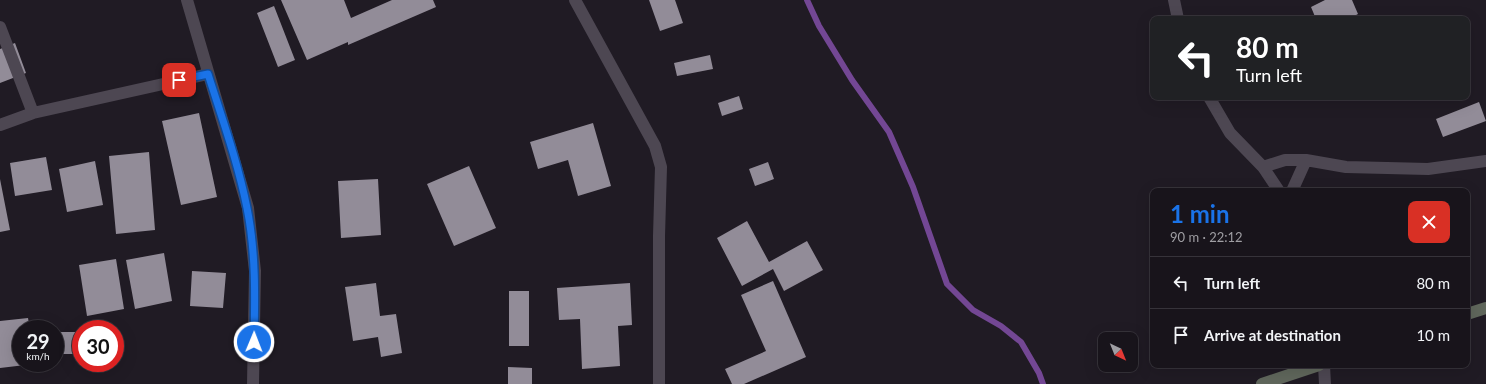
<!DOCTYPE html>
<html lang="en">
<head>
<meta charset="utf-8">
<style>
  body { margin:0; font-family:Lato,sans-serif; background:#252128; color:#f1f3f6; height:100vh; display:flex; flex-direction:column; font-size:15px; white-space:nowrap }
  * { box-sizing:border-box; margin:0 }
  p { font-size:13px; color:#9f9ea3 }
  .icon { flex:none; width:22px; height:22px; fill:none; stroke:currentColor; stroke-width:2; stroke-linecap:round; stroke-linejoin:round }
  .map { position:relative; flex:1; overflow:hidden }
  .details { position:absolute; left:1150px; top:188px; width:320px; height:180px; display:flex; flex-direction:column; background:#18141b; border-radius:8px; box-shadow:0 4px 16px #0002,0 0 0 1px #36333a }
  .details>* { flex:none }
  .top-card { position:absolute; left:1150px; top:16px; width:320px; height:84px; border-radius:8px; box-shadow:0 4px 16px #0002,0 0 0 1px #36333a; background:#202124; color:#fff; overflow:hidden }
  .needle { width:26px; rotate:137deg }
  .controls { position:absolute; left:1098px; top:332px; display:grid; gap:8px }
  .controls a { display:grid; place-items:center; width:40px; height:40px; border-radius:8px; background:#18141b; box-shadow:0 4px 16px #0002,0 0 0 1px #36333a; font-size:20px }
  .speed { position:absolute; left:12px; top:320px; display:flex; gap:8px; font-size:20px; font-weight:700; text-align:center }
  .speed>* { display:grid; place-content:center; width:52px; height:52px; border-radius:50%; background:#18141b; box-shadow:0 4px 16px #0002,0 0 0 1px #36333a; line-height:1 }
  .speed small { font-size:10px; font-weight:400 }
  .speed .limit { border:6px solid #d22; background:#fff; color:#111 }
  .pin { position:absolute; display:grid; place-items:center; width:34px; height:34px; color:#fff; margin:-17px; border-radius:8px; box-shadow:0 2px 6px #0006 }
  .me { position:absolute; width:44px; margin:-22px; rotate:1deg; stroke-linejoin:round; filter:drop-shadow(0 0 3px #0008) }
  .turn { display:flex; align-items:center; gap:14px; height:84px; padding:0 20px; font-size:18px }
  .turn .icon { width:52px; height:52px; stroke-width:2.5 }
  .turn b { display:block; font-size:28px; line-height:34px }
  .round { display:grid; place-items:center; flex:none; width:42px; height:42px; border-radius:8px; background:#252128 }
  .overview { display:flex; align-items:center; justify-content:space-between; height:68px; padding:0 20px }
  h1 { font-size:24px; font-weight:700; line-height:30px; color:#1a73e8 }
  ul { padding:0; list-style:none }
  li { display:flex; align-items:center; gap:12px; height:52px; padding:0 20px; border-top:1px solid #36333a }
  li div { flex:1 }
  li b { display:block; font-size:15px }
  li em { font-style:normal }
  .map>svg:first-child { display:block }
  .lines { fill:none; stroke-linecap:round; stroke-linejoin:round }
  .stream { stroke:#734794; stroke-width:6 }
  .building { fill:#928c98 }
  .street { stroke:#4d4752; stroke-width:12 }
  .secondary { stroke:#60675c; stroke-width:12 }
  .route-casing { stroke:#114b97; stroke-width:10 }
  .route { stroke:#1a73e8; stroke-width:7 }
</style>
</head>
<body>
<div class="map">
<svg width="1486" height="384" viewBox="0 0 1486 384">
  <rect width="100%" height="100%" fill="#201b24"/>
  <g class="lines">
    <path class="stream" d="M807 0 819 26 852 80 889 132 913 187 947 284 973 310 1001 326 1021 342 1039 373 1043 384"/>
  </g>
  <path class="building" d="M281 0H344L351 18 392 0H433L436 7 348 45V42L307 60Z
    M649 0H675L683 23 660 31Z
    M1325 0H1352L1358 14 1352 17 1353 19H1316L1311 7Z
    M274 6 295 60 278 67 257 13Z
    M15 43 26 73 0 83V49Z
    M710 55 713 69 677 76 674 63Z
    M739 96 743 109 722 116 718 103Z
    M1479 102 1486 121 1443 137 1436 119Z
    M199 113 217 197 181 205 162 121Z
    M593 123 611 186 578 196 568 160 538 169 530 142Z
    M149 152 155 230 116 234 109 156Z
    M46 157 52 190 15 196 10 163Z
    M95 161 103 205 67 212 59 169Z
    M768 162 774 179 755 186 749 169Z
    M469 166 496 228 454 246 427 184Z
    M0 179 10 230 0 232Z
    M378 179 381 235 341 238 338 181Z
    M747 221 769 262 807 241 823 270 784 291 773 269 742 286 717 238Z
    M164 253 172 301 135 309 126 260Z
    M116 259 124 309 87 316 79 265Z
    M192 271 226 273 223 308 190 306Z
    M773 281 806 357 744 384H732L725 369 766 351 741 295Z
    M376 283 380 316 396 314 402 353 381 357 378 337 353 341 345 287Z
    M630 283 632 325 618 326 620 366 582 369 580 319 559 320 557 288Z
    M509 291H529V346H509Z
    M28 318 30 329H21V363L34 364 0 368V321Z
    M55 332H81V354H55Z
    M508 367 532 368V384H508Z"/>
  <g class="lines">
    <path class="street" d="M187 0 248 208 255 271 253 384
      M575 0 655 146 661 167 659 236V384
      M1174 0 1178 19
      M0 27 33 113
      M1209 97 1230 133 1263 167 1279 191
      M0 125 33 113 208 74
      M1263 167 1285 160H1306L1346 167 1428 169 1486 161
      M1292 191 1306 160
      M1324 365 1325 384"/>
    <path class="secondary" d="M1467 314 1486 308
      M1262 384 1319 365"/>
  </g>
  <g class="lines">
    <g class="route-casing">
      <path id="route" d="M179 80 208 74C222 118 238 163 247 208 256 252 255 297 254 342"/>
    </g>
    <use href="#route" class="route"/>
  </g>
</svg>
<div class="controls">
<a><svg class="needle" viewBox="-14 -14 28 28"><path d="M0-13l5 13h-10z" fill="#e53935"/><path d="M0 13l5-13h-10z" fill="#9f9ea3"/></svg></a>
</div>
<div class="speed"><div>29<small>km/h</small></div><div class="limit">30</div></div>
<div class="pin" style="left:179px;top:80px;background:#d93025"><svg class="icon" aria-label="arrive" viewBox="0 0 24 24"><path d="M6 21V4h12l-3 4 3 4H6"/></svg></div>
<svg class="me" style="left:254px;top:342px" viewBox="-20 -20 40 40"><circle r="17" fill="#1a73e8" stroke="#fff" stroke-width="3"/><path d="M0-11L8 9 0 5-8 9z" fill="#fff"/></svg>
<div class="top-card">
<div class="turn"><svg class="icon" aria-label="left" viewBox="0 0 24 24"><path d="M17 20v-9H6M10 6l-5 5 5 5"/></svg><div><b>80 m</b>Turn left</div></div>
</div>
<section class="details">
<div class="overview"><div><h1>1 min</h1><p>90 m · 22:12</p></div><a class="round" style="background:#d93025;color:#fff"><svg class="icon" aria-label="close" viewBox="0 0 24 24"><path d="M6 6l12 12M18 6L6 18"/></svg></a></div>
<ul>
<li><svg class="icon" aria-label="left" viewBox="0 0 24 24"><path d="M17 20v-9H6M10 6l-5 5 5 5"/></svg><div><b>Turn left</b></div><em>80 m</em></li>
<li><svg class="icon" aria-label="arrive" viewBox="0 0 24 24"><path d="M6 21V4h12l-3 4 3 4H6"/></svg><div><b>Arrive at destination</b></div><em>10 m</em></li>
</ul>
</section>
</div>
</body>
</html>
